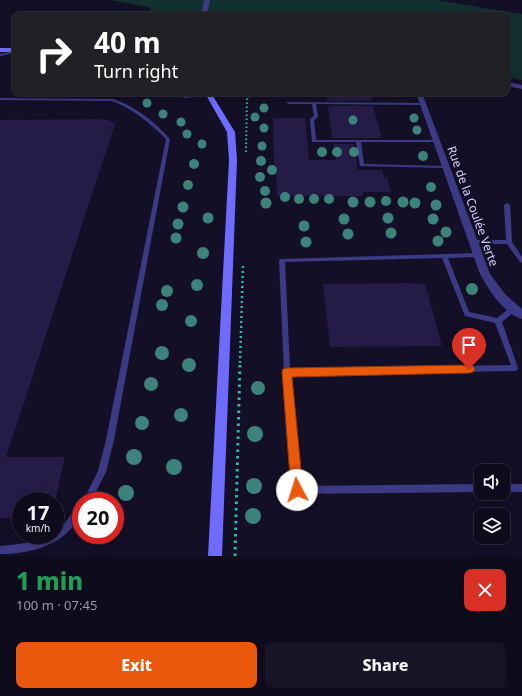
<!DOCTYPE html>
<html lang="en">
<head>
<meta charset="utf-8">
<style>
  body { margin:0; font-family:"Noto Sans",sans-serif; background:#171425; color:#f1f3f6; height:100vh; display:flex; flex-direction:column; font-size:15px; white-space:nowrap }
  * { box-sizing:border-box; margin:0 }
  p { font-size:13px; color:#9b9ba3 }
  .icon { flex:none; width:22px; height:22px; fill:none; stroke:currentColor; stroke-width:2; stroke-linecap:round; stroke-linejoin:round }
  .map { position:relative; height:556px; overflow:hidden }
  .panel { display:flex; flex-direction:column; background:#0e0b1c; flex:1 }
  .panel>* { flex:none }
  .top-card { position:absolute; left:12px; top:12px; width:498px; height:84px; border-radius:8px; box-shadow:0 2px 10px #0003,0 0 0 1px #2e2b3b; background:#202124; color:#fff; overflow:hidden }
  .fabs { position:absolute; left:474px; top:464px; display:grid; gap:8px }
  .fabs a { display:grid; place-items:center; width:36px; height:36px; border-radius:8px; background:#0e0b1c; box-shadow:0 2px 10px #0003,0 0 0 1px #2e2b3b; font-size:20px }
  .speed { position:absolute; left:12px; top:492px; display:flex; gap:8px; font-size:20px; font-weight:700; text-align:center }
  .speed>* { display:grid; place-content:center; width:52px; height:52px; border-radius:50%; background:#0e0b1c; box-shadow:0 2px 10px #0003,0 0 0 1px #2e2b3b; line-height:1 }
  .speed small { font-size:10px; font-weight:400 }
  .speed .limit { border:6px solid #d22; background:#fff; color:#111 }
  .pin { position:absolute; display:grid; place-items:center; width:34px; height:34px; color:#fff; margin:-41px -17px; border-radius:50% 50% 50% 0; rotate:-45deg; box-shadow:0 0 4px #0007 }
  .pin .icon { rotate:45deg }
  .me { position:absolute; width:44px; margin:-22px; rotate:355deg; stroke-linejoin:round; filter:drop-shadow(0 0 3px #0008) }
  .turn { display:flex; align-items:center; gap:14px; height:84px; padding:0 16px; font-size:18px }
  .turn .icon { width:52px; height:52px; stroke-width:2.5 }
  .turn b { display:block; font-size:28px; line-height:34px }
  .round { display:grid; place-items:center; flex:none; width:42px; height:42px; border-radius:8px; background:#171425 }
  .overview { display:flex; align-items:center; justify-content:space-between; height:68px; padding:0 16px }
  h1 { font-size:24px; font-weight:800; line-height:30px; color:#1e9e55 }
  .button { display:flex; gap:8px; margin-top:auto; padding:8px 16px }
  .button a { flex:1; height:46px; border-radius:8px; background:#ea580c; color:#fff; font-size:16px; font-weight:800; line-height:46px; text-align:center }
  .button a+a { background:#171425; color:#f1f3f6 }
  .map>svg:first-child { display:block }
  .green { fill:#12302f }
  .building { fill:#241b47 }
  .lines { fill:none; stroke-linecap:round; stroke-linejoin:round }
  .path-far2 { stroke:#2fb8b0; stroke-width:2; stroke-dasharray:1.5 2.5; stroke-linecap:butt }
  .path-far1 { stroke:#2fb8b0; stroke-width:2.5; stroke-dasharray:2 3; stroke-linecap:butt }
  .path { stroke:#2fb8b0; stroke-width:3; stroke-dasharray:2.5 4; stroke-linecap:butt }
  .lane { fill:#3d3a85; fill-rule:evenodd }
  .street { fill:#3d3a85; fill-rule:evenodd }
  .secondary { fill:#6f6bff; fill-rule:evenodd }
  .tree { fill:#3d827b }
  .route { fill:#ea580c; stroke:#983908 }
  .labels { text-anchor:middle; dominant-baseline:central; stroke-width:4; stroke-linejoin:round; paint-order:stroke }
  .street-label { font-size:12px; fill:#d9d4ff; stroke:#130f26 }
</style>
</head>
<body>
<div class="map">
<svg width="522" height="556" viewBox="0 0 522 556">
  <rect width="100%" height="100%" fill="#130f26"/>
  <path class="green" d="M111 0H436L522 14V80L507 77V15H149L151 8Z"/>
  <path class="building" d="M326 93H370L372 101H327Z
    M328 106H373L382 138H332Z
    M273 118H305L309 160H336L333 144H354L358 170H382L384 177H387L391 192H363V196H277L276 166H274Z
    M106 119 115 124 6 457H65L55 501H21V518H0V120Z
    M415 283 425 284 442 346 330 347 323 284Z"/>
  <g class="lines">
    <path class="path-far2" d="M246 152 247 98 254 93"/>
    <path class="path-far1" d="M240 363 243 265"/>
    <path class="path" d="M235 556 240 362"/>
    <path class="lane" d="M15 51V53L0 56V54Z
      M0 98 113 99C135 106 155 122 170 139L114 440 106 472 91 501H83L98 471 106 440 166 139C150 123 133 109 112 101L0 100Z
      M287 102 425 103V105H423L316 104 318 117 314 120 316 140H436L438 141V142H361L364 164 445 166 447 167 445 168 360 166 356 142H312L310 119 314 116 312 104H289L287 103Z
      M507 203 510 205 512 242 522 257V263L520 262 507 244H473L470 242 473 240H506L504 205Z
      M478 253 481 255 478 257 448 258 469 312 497 318 511 307H515L516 309 515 311 502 322 518 368 517 370 515 371 291 375 301 486 481 484V492L297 494 294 493 293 490 284 372 279 260 280 259ZM442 258 465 316 495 323 511 365 290 369 285 262Z
      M503 484H522V492H503Z
      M81 504C81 507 81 510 81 513 80 517 77 521 75 524 58 547 27 554 0 554V546C11 545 22 544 33 541 41 539 47 535 55 535V532L65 523 78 505Z"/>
    <path class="street" d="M204 0H210L207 15H201Z
      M507 82 522 85V89L507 86Z
      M416 93H422L490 274 505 294 522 309V319C503 313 489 290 480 274Z"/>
    <path class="secondary" d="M0 48H15V52H0Z
      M169 93H211L235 132 237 160 222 556H208L229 160 227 132 206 95C195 97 178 100 169 93Z"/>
  </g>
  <g class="tree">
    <circle cx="147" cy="103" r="4.5"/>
    <circle cx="264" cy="108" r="4.5"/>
    <circle cx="163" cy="114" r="4.5"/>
    <circle cx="255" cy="117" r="4.5"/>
    <circle cx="414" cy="118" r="4.5"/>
    <circle cx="353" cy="120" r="4.5"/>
    <circle cx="181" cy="122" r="4.5"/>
    <circle cx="264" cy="128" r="4.5"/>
    <circle cx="417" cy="130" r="4.5"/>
    <circle cx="187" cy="134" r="4.5"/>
    <circle cx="202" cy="144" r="4.5"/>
    <circle cx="262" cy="146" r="4.5"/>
    <circle cx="322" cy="152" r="5"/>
    <circle cx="337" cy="152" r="5"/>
    <circle cx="354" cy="152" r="5"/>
    <circle cx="423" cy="156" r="5"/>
    <circle cx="261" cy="161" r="5"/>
    <circle cx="194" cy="164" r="5"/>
    <circle cx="272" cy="170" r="5"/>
    <circle cx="260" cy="177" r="5"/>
    <circle cx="188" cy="185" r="5"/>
    <circle cx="431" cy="187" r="5"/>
    <circle cx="265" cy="191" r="5"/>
    <circle cx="285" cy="197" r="5"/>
    <circle cx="299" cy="199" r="5"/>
    <circle cx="314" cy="199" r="5"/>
    <circle cx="329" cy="199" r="5"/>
    <circle cx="386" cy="201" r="5"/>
    <circle cx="353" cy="202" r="5.5"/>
    <circle cx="370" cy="202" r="5.5"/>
    <circle cx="403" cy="202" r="5.5"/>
    <circle cx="266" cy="203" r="5.5"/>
    <circle cx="415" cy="203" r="5.5"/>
    <circle cx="436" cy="205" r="5.5"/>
    <circle cx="183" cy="207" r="5.5"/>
    <circle cx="208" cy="218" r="5.5"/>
    <circle cx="388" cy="218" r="5.5"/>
    <circle cx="344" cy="219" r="5.5"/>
    <circle cx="433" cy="219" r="5.5"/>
    <circle cx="178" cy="224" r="5.5"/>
    <circle cx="304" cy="226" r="5.5"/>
    <circle cx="446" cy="232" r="5.5"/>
    <circle cx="391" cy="233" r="5.5"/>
    <circle cx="348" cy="234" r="5.5"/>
    <circle cx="176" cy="238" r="5.5"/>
    <circle cx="438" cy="241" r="5.5"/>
    <circle cx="306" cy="242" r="5.5"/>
    <circle cx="203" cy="253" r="6"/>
    <circle cx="197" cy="285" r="6"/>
    <circle cx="472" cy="289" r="6"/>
    <circle cx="167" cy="291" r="6"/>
    <circle cx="162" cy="305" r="6"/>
    <circle cx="191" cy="321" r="6"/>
    <circle cx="162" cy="353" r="7"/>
    <circle cx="189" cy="365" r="7"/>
    <circle cx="151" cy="384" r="7"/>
    <circle cx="258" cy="388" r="7"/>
    <circle cx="181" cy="415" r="7"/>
    <circle cx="142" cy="423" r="7"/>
    <circle cx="255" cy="434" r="8"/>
    <circle cx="134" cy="457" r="8"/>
    <circle cx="174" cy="467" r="8"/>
    <circle cx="254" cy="486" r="8"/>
    <circle cx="126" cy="493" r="8"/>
    <circle cx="253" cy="516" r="8"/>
  </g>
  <path class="route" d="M469 365 473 366 475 369 473 372 469 373 292 377 303 490 301 495 297 496 292 495 291 490 282 372 283 369 287 368Z"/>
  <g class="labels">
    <g class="street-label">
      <text transform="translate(473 206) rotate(70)">Rue de la Coulée Verte</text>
    </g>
  </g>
</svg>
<div class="fabs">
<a><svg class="icon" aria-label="sound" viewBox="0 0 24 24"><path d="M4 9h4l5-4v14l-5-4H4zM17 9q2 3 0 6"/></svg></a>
<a><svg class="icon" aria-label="layers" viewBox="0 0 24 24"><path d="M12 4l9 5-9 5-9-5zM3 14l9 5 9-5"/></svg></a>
</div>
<div class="speed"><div>17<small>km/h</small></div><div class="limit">20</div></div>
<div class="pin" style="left:469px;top:369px;background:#d93025"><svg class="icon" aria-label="arrive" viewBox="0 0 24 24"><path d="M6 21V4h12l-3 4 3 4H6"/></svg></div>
<svg class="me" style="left:297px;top:490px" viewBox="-20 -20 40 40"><circle r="19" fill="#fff"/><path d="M0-13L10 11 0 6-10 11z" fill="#ea580c"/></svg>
<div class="top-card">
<div class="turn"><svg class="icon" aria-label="right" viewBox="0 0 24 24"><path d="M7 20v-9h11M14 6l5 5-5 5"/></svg><div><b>40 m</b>Turn right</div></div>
</div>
</div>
<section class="panel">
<div class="overview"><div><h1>1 min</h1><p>100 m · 07:45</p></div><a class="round" style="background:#d93025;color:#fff"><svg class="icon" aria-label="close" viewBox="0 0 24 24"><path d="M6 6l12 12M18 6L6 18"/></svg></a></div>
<div class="button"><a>Exit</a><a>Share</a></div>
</section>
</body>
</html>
